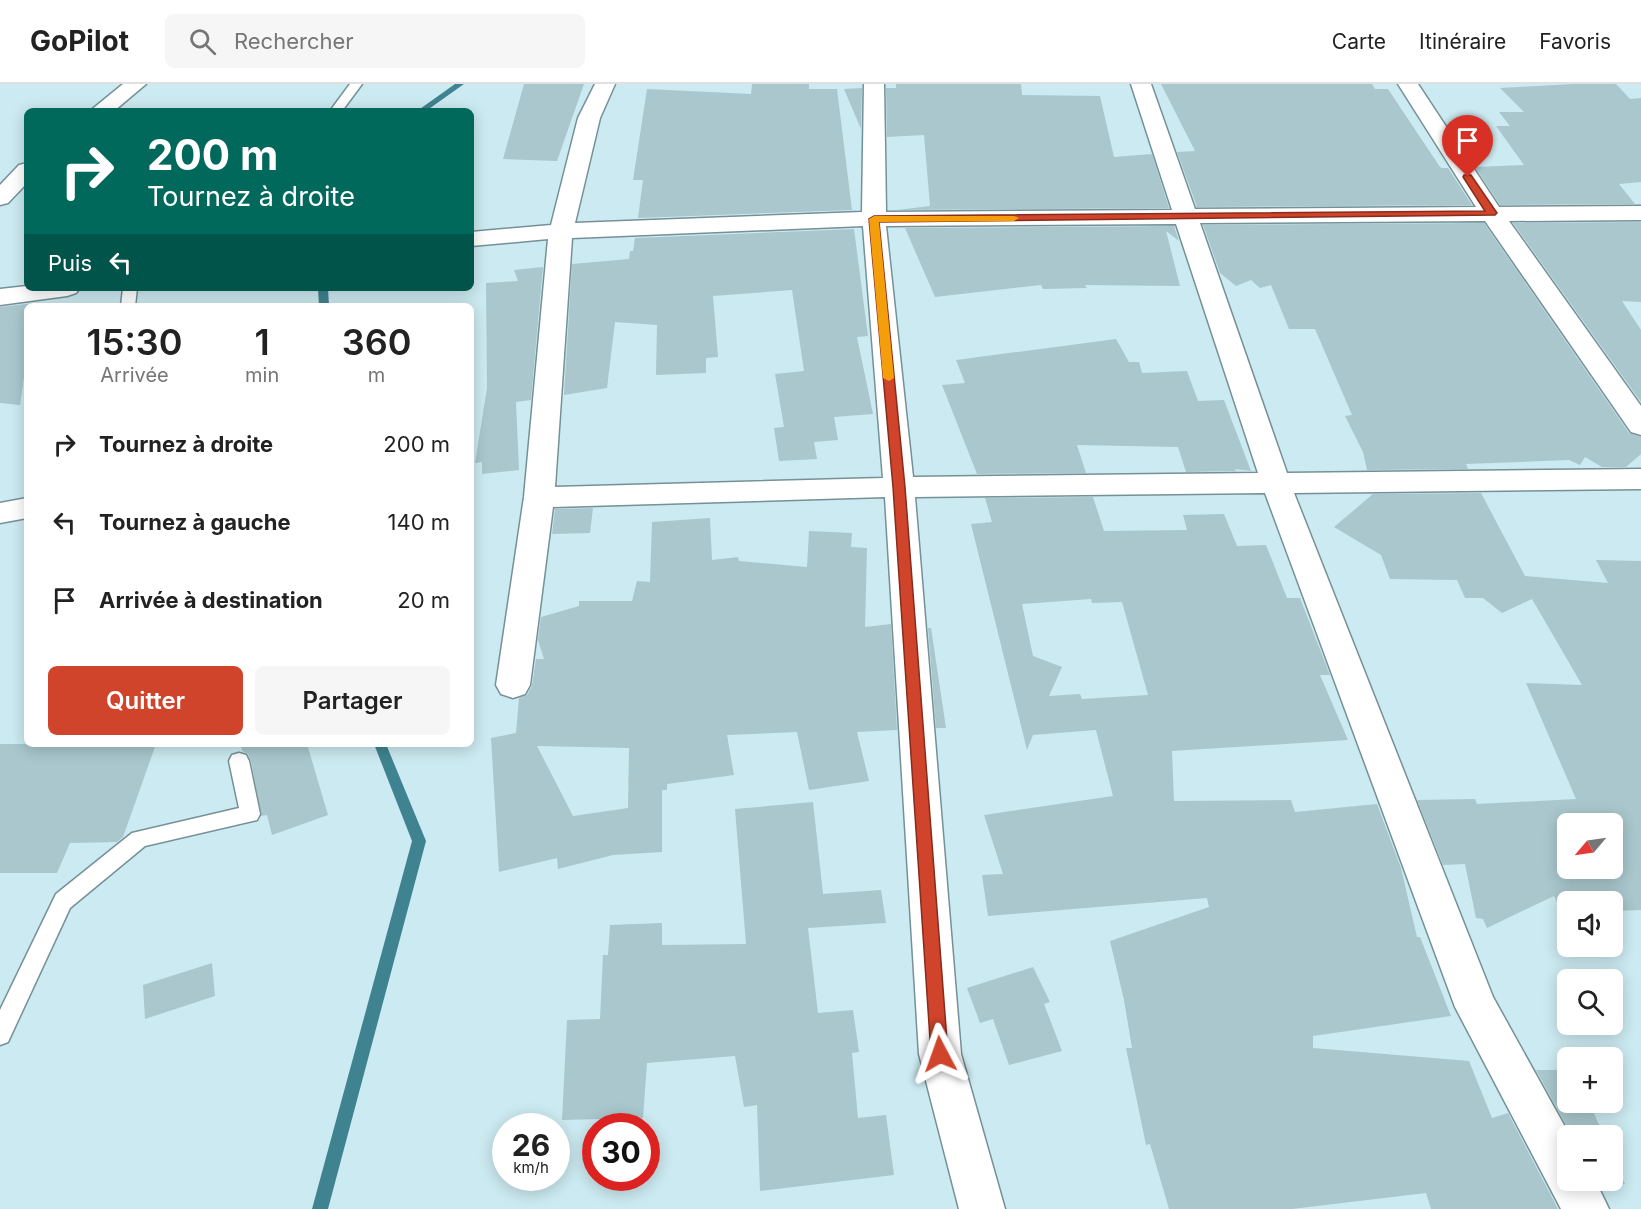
<!DOCTYPE html>
<html lang="fr">
<head>
<meta charset="utf-8">
<style>
  body { margin:0; font-family:Inter,sans-serif; background:#f6f6f6; color:#222; height:100vh; display:flex; flex-direction:column; font-size:22px; white-space:nowrap }
  * { box-sizing:border-box; margin:0 }
  p { font-size:20px; color:#767676 }
  .icon { flex:none; width:33px; height:33px; fill:none; stroke:currentColor; stroke-width:2; stroke-linecap:round; stroke-linejoin:round }
  .map { position:relative; flex:1; overflow:hidden }
  .side { position:absolute; left:24px; top:219px; width:450px; height:444px; display:flex; flex-direction:column; background:#fff; border-radius:9px; box-shadow:0 3px 15px #0003 }
  .side>* { flex:none }
  .top-card { position:absolute; left:24px; top:24px; width:450px; height:183px; border-radius:9px; box-shadow:0 3px 15px #0003; background:#00695c; color:#fff; overflow:hidden }
  .needle { width:39px; rotate:241deg }
  .fabs { position:absolute; left:1557px; top:729px; display:grid; gap:12px }
  .fabs a { display:grid; place-items:center; width:66px; height:66px; border-radius:9px; background:#fff; box-shadow:0 3px 15px #0003; font-size:30px }
  .speed { position:absolute; left:492px; top:1029px; display:flex; gap:12px; font-size:30px; font-weight:700; text-align:center }
  .speed>* { display:grid; place-content:center; width:78px; height:78px; border-radius:50%; background:#fff; box-shadow:0 3px 15px #0003; line-height:1 }
  .speed small { font-size:15px; font-weight:400 }
  .speed .limit { border:9px solid #d22; background:#fff; color:#111 }
  .pin { position:absolute; display:grid; place-items:center; width:51px; height:51px; color:#fff; margin:-62px -26px; border-radius:50% 50% 50% 0; rotate:-45deg; box-shadow:0 0 6px #0007 }
  .pin .icon { rotate:45deg }
  .me { position:absolute; width:66px; margin:-33px; rotate:356deg; stroke-linejoin:round; filter:drop-shadow(0 0 4px #0008) }
  .turn { display:flex; align-items:center; gap:21px; height:126px; padding:0 24px; font-size:27px }
  .turn .icon { width:78px; height:78px; stroke-width:2.5 }
  .turn b { display:block; font-size:42px; line-height:51px }
  .then { display:flex; align-items:center; height:57px; padding:0 24px; background:#0003; gap:12px; font-size:22px }
  .eta { display:flex; justify-content:space-evenly; align-items:center; height:102px; text-align:center }
  .eta b { font-size:36px; font-weight:600; line-height:42px }
  .button { display:flex; gap:12px; margin-top:auto; padding:12px 24px }
  .button a { flex:1; height:69px; border-radius:9px; background:#d0442b; color:#fff; font-size:24px; font-weight:600; line-height:69px; text-align:center }
  .button a+a { background:#f6f6f6; color:#222 }
  ul { padding:0; list-style:none }
  li { display:flex; align-items:center; gap:18px; height:78px; padding:0 24px }
  li div { flex:1 }
  li b { display:block; font-size:22px }
  li em { font-style:normal }
  header { display:flex; align-items:center; gap:36px; box-sizing:border-box; height:84px; padding:0 30px; background:#fff; border-bottom:2px solid #e0e0e0 }
  header strong { font-size:28px }
  nav { display:flex; gap:33px; margin-inline-start:auto; font-size:21px }
  .search { width:420px; height:54px; background:#f6f6f6; display:flex; align-items:center; gap:15px; box-sizing:border-box; padding:0 21px; border-radius:9px; color:#767676; font-size:22px }
  .map>svg:first-child { display:block }
  .lines { fill:none; stroke-linecap:round; stroke-linejoin:round }
  .stream { fill:#408390; fill-rule:evenodd }
  .building { fill:#a9c7cd; fill-rule:evenodd }
  .lane-casing { stroke:#759197; stroke-width:3 }
  .street-casing { stroke:#759197; stroke-width:3 }
  .lane { fill:#fff; fill-rule:evenodd }
  .street { fill:#fff; fill-rule:evenodd }
  .route { fill:#d0442b; stroke:#872c1c; stroke-width:1.5 }
  .slow { fill:#f59e0b }
</style>
</head>
<body>
<header>
<strong>GoPilot</strong>
<div class="search"><svg class="icon" aria-label="search" viewBox="0 0 24 24"><circle cx="10" cy="10" r="6"/><path d="M15 15l6 6"/></svg>Rechercher</div>
<nav><a>Carte</a><a>Itinéraire</a><a>Favoris</a></nav>
</header>
<div class="map">
<svg width="1641" height="1125" viewBox="0 0 1641 1125">
  <rect width="100%" height="100%" fill="#cceaf1"/>
  <g class="lines">
    <path class="stream" d="M455 0H464L426 27H417Z
      M318 204H328L329 222H319Z
      M374 660H386L426 757 328 1125H312L412 757Z"/>
  </g>
  <path class="building" d="M524 0H584L557 77 503 75Z
    M752 0H809V5H837L852 126 638 134 643 96H633L647 5 751 10Z
    M896 0H1021L1022 11 1100 12 1114 73 1152 70 1169 124 897 126 930 122 924 51 887 53 886 4H896Z
    M1161 0H1372L1375 5H1388L1438 80 1441 84H1448L1472 121 1197 123 1177 68 1195 67Z
    M1573 0H1616L1630 15 1641 14V98L1619 100 1635 120 1500 121 1475 83 1524 81 1496 42H1510L1499 28H1524L1500 4Z
    M862 4 861 45 844 5Z
    M1641 138V218L1622 217 1641 246V318L1513 139Z
    M1484 139 1629 349 1641 353V370L1626 383H1602L1585 373 1580 381 1569 376 1466 380 1468 385 1367 386 1363 368 1345 332 1352 331 1315 245H1289L1271 201 1260 204 1251 196 1236 202 1220 189 1203 141Z
    M1174 142 1179 157 1166 147 1180 202 1085 201 1087 204 1043 205 1041 201 935 213 905 144Z
    M854 145 868 252 857 253 873 330 834 333 838 356 814 358 817 375 779 377 774 344 784 343 775 290 804 287 792 206 713 212 718 273 706 274V289L656 291 657 241 615 238 607 304 564 311 572 180 629 175 630 167H633L635 154Z
    M543 183 531 316 516 318 519 386 482 390V378L475 379 487 304 486 199 518 197 514 186Z
    M34 219V222H27V273L20 321 0 319V223Z
    M1116 255 1129 278H1139L1142 289 1187 287 1198 317 1224 316 1251 387 1235 385 1236 387 1186 388 1178 363 1077 361 1086 389 977 390 942 301 965 299 956 276Z
    M1481 409 1525 492 1608 499 1596 476 1641 477V826L1612 827V818H1568V830H1563L1554 812 1487 844 1483 835 1476 834 1465 780 1443 781 1417 716 1475 715 1477 720 1576 715 1526 599 1582 601 1532 515 1502 529 1483 514H1465L1457 496 1390 495 1381 471 1334 443 1373 410ZM1568 740H1612V784H1568Z
    M1093 413 1104 447 1187 446 1183 431 1224 430 1237 462 1266 461 1287 514H1300L1330 591H1320L1348 656 1172 667 1174 717 1291 716 1295 728 1377 720 1401 784 1417 853H1420L1451 932 1313 952V964L1469 977 1492 1034 1508 1029 1558 1125H1431L1426 1109 1292 1125H1169L1150 1060 1146 1061 1126 964H1132L1124 916 1110 857 1209 823 1207 814 988 832 982 791 1003 790 984 731 1113 712 1096 646 1033 651 1027 666 971 440 992 438 985 414ZM1091 515 1092 519 1122 518 1148 611 1082 615 1080 610 1049 612 1062 583 1033 572 1022 520Z
    M593 424 590 449 552 450 555 425Z
    M710 434 712 476 738 473 739 477 807 483 809 447 852 449 851 463 867 464 865 543 891 540 897 646 857 648 869 697 809 706 797 648 727 651 734 691 667 700V706H662V768L613 771 558 785 557 774 499 788 491 654 516 649 519 614 527 611 532 602 536 575H544L538 556 541 533 579 522V517H632L637 497 650 498 652 438ZM537 662 629 664 628 724 573 732Z
    M928 544H931L946 644H936Z
    M0 660H156L123 753 117 758 70 759 57 789H0Z
    M241 660H307L328 731 272 751 267 731 261 732 251 677 248 670 242 667Z
    M813 718 823 810 881 806 886 839 808 844 818 929 853 926 859 968 852 969 858 1034 886 1031 894 1091 760 1107 757 1021 744 1023 735 972 647 979 643 1034 562 1036 567 936 600 935 603 871H608L610 841 662 839V861L746 860 735 725Z
    M212 879 215 912 145 935 143 901Z
    M1033 883 1050 918 1044 920 1062 967 1009 981 993 935 980 939 967 904Z
    M1536 986H1568V1018H1589L1604 1052H1572Z
    M1612 1072 1625 1100 1600 1101 1598 1096H1612Z"/>
  <g class="lines">
    <g class="lane-casing">
      <path id="lane" d="M350 0H362L342 27H330Z
        M123 204H137L135 222H121Z
        M239 669 246 671 249 677 260 730 257 736 145 762 70 824 8 958 0 961V926L56 810 132 749 239 724 229 677 232 671Z"/>
    </g>
    <g class="street-casing">
      <path id="street" d="M123 0H146L114 27H90Z
        M595 0H615L600 34 575 139 862 128 864 0H884L886 128 1172 126 1131 0H1151L1195 125 1476 123 1398 0H1418L1499 123 1641 122V136L1509 137 1641 322V351L1631 348 1485 137 1200 139 1287 389 1641 385V405L1294 409 1493 913 1570 1052H1568V1096H1595L1609 1125H1561L1455 923 1265 409 915 413 961 970 1005 1125H959L919 970 885 413 553 423 530 601 525 610 513 614 501 610 496 601 524 413 548 155 471 162V148L551 141 578 34ZM1176 140 1258 389 913 393 886 142ZM863 142 883 394 555 403 572 154Z
        M27 79V99L8 119 0 121V101L19 81Z
        M27 202V204H80L76 209 67 212 0 221V205Z
        M27 414V434L0 439V419Z"/>
    </g>
    <use href="#lane" class="lane"/>
    <use href="#street" class="street"/>
  </g>
  <path class="route" d="M1464 91H1471L1497 129 1495 131 879 138 905 403 948 970 946 976 940 978 934 976 931 970 893 403 869 135 874 132 1485 127 1463 93Z"/>
  <path class="slow" d="M874 132H1014L1019 134 1014 137 879 138 894 294 889 297 883 294 869 135Z"/>
</svg>
<div class="fabs">
<a><svg class="needle" viewBox="-14 -14 28 28"><path d="M0-13l5 13h-10z" fill="#e53935"/><path d="M0 13l5-13h-10z" fill="#767676"/></svg></a>
<a><svg class="icon" aria-label="sound" viewBox="0 0 24 24"><path d="M4 9h4l5-4v14l-5-4H4zM17 9q2 3 0 6"/></svg></a>
<a><svg class="icon" aria-label="search" viewBox="0 0 24 24"><circle cx="10" cy="10" r="6"/><path d="M15 15l6 6"/></svg></a>
<a>+</a>
<a>−</a>
</div>
<div class="speed"><div>26<small>km/h</small></div><div class="limit">30</div></div>
<div class="pin" style="left:1468px;top:93px;background:#d93025"><svg class="icon" aria-label="arrive" viewBox="0 0 24 24"><path d="M6 21V4h12l-3 4 3 4H6"/></svg></div>
<svg class="me" style="left:940px;top:970px" viewBox="-20 -20 40 40"><path d="M0-17L14 15 0 8-14 15z" fill="#d0442b" stroke="#fff" stroke-width="4"/></svg>
<div class="top-card">
<div class="turn"><svg class="icon" aria-label="right" viewBox="0 0 24 24"><path d="M7 20v-9h11M14 6l5 5-5 5"/></svg><div><b>200 m</b>Tournez à droite</div></div>
<div class="then">Puis<svg class="icon" aria-label="left" viewBox="0 0 24 24"><path d="M17 20v-9H6M10 6l-5 5 5 5"/></svg></div>
</div>
<section class="side">
<div class="eta">
<div><b>15:30</b><p>Arrivée</p></div>
<div><b>1</b><p>min</p></div>
<div><b>360</b><p>m</p></div>
</div>
<ul>
<li><svg class="icon" aria-label="right" viewBox="0 0 24 24"><path d="M7 20v-9h11M14 6l5 5-5 5"/></svg><div><b>Tournez à droite</b></div><em>200 m</em></li>
<li><svg class="icon" aria-label="left" viewBox="0 0 24 24"><path d="M17 20v-9H6M10 6l-5 5 5 5"/></svg><div><b>Tournez à gauche</b></div><em>140 m</em></li>
<li><svg class="icon" aria-label="arrive" viewBox="0 0 24 24"><path d="M6 21V4h12l-3 4 3 4H6"/></svg><div><b>Arrivée à destination</b></div><em>20 m</em></li>
</ul>
<div class="button"><a>Quitter</a><a>Partager</a></div>
</section>
</div>
</body>
</html>
